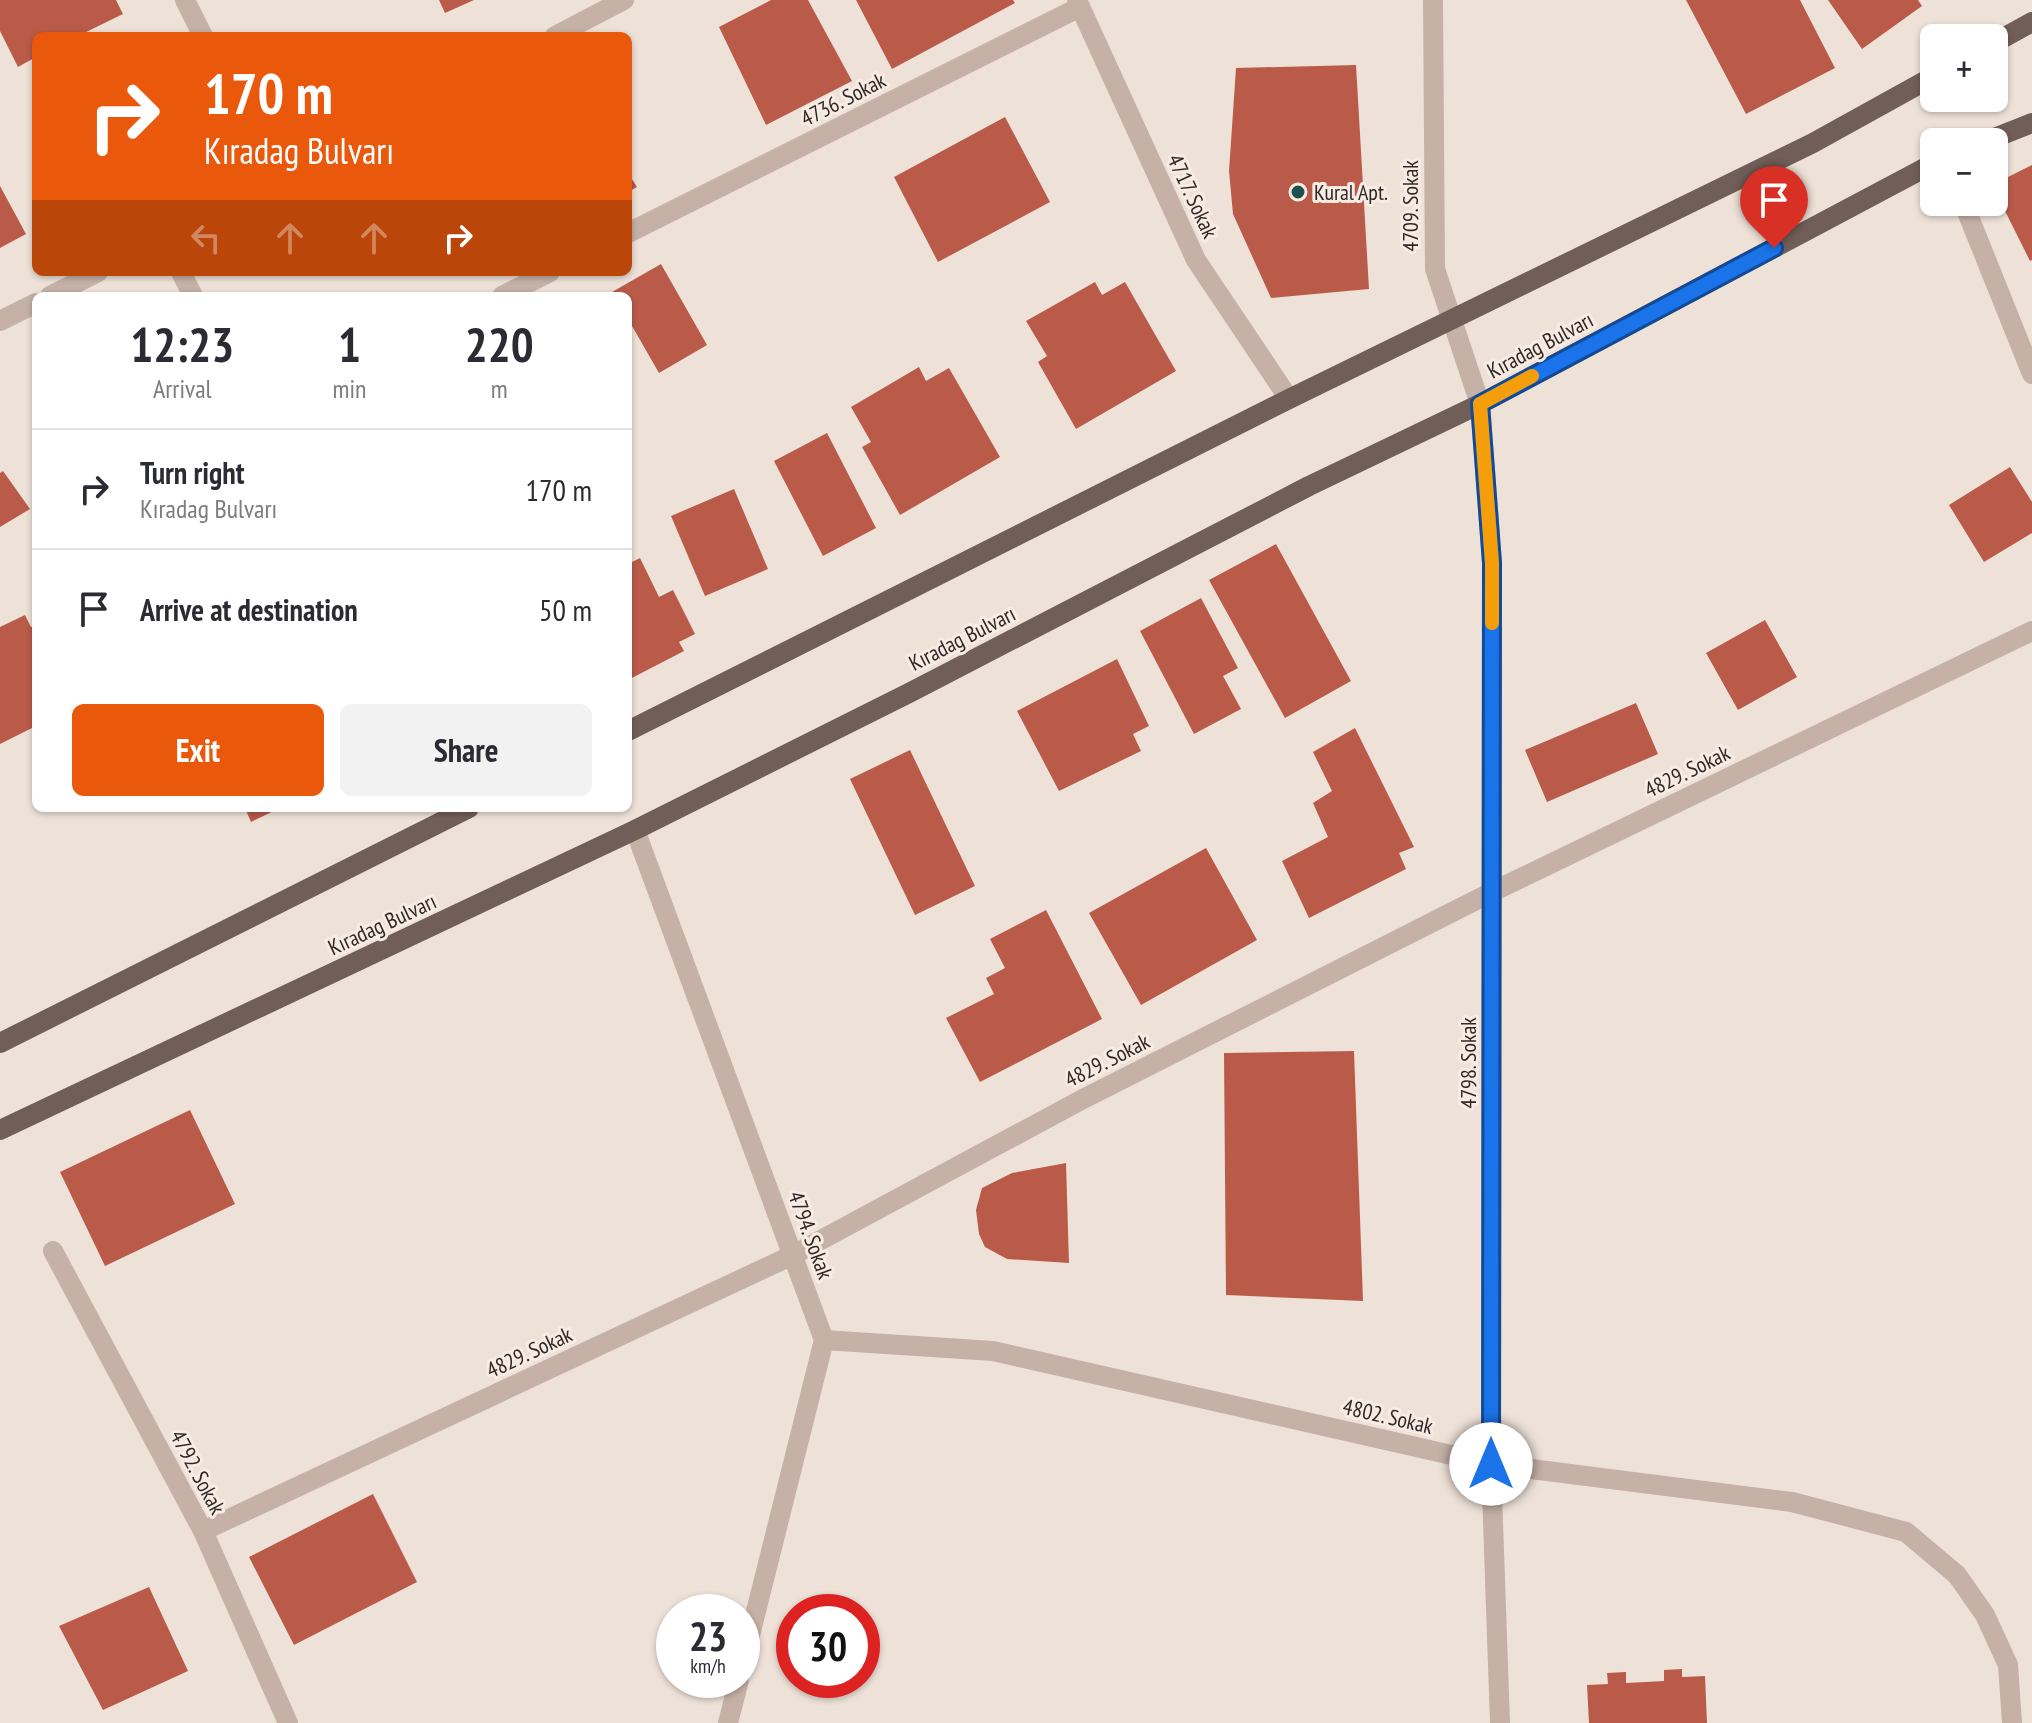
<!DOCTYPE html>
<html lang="en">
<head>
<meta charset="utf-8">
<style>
  body { margin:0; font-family:"PT Sans Narrow",sans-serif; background:#f2f2f3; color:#2b2b33; height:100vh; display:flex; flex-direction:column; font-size:30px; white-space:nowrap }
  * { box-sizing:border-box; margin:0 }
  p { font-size:26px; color:#7c7c81 }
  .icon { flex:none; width:44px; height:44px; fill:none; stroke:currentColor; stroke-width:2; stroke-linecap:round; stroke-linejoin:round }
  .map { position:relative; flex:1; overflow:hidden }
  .panel { position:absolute; left:32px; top:292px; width:600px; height:520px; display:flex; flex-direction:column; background:#fff; border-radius:12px; box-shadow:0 2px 6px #0004 }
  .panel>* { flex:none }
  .banner { position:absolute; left:32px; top:32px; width:600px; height:244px; border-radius:12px; box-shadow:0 2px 6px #0004; background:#ea580c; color:#fff; overflow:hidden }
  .tools { position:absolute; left:1920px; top:24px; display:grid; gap:16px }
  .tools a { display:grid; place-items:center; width:88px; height:88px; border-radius:12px; background:#fff; box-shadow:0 2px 6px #0004; font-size:40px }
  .speed { position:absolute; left:656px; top:1594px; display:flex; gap:16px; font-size:40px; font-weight:700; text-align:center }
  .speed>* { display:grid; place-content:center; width:104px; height:104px; border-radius:50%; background:#fff; box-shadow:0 2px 6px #0004; line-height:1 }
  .speed small { font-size:20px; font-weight:400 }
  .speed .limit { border:12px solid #d22; background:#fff; color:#111 }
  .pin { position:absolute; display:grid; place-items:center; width:68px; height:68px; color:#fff; margin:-82px -34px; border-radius:50% 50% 50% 0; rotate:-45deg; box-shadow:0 0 8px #0007 }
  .pin .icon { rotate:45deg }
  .me { position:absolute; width:88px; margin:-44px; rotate:0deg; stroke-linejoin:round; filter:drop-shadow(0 0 6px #0008) }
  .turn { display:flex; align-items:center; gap:28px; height:168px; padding:0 40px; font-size:36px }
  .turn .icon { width:104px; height:104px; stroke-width:2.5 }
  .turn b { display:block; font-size:56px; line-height:68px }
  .lanes { display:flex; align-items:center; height:76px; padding:0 40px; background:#0003; justify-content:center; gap:40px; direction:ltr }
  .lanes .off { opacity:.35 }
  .eta { display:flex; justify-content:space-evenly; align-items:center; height:136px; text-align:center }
  .eta b { font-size:48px; font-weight:700; line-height:56px }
  .primary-button { display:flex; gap:16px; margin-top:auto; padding:16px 40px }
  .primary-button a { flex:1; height:92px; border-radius:12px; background:#ea580c; color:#fff; font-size:32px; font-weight:700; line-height:92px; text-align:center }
  .primary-button a+a { background:#f2f2f3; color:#2b2b33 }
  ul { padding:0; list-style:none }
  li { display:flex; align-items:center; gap:24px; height:120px; padding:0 40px; border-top:2px solid #e1e1e2 }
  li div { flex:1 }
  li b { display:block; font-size:30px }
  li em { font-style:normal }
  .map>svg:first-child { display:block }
  .building { fill:#ba5b4a }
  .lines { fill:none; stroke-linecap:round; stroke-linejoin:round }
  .minor { stroke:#c5b1a6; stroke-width:20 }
  .major { stroke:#725e58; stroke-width:20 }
  .route-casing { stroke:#114b97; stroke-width:20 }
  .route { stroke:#1a73e8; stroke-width:14 }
  .slow { stroke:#f59e0b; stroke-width:14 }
  .poi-dot { fill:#204f4d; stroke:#f7ece4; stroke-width:3 }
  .labels { text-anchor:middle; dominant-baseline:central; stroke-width:6; stroke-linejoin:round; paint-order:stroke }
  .street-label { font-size:22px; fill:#312826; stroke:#f7ece4 }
  .poi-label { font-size:22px; fill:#312826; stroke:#f7ece4; text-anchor:start }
</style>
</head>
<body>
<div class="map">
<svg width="2032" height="1723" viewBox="0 0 2032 1723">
  <rect width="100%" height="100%" fill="#eee2d8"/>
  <path class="building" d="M0 0H116L123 14 78 36H36V57L18 67 0 31Z
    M439 0H474L445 13Z
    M771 0H808L852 81 766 125 719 27Z
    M856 0H1013L1015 3 892 69Z
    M1686 0H1800L1835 68 1746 114Z
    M1828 0H1918L1922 6 1862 49Z
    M1356 65 1369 289 1271 298 1233 214 1229 171 1236 68Z
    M1005 117 1050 202 938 262 894 177Z
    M2032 165V260L2030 261 1994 189V184Z
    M628 173 637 187 628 192Z
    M0 186 26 234 0 248Z
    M661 264 707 345 659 373 628 319V296H615L612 292Z
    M1095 282 1102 295 1125 282 1176 371 1076 429 1038 362 1047 356 1026 321Z
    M919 367 926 381 949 368 1000 457 900 515 862 447 871 442 851 407Z
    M827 433 876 528 823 556 774 461Z
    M2010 467 2032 502V533L1984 562 1949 505Z
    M3 471 30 509 0 527V473Z
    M734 489 768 569 705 596 671 516Z
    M1276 544 1351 681 1285 718 1209 580Z
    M640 558 659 597 673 590 695 634 679 642 684 651 628 680V564Z
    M1201 598 1238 668 1223 676 1241 709 1194 734 1140 631Z
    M25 615 31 627 36 625V726L0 744V627Z
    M1765 620 1797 677 1738 710 1706 653Z
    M1117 659 1149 726 1133 734 1141 751 1059 791 1017 711Z
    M1636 703 1658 754 1547 802 1525 750Z
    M1355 728 1414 847 1399 853 1406 869 1309 918 1282 861 1328 837 1313 803 1332 791 1313 752Z
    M910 750 975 886 915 915 850 779Z
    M245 808H280L251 822Z
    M1206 848 1257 940 1141 1005 1089 913Z
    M1046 910 1102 1019 980 1082 946 1018 994 994 986 978 1005 968 990 939Z
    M1354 1051 1363 1301 1226 1295 1224 1053Z
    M190 1110 235 1204 105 1266 60 1172Z
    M1066 1163 1069 1263 1007 1259 985 1247 979 1234 976 1210 982 1188 1012 1173Z
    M373 1494 417 1582 294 1645 249 1557Z
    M149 1587 188 1671 103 1710 59 1626Z
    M1682 1669V1677L1705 1676 1707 1723H1589L1587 1685 1608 1684 1607 1673 1626 1672V1683L1664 1681V1670Z"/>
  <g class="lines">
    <path class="minor" d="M185 0 203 36
      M1077 0 1196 260 1289 399
      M1433 0 1435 269 1480 404 1492 563 1491 1464 1500 1723
      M555 36 624 0
      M1963 202 2032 374
      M628 233 1080 7
      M181 272 193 296
      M50 296 98 272
      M502 296 550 272
      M0 321 36 303
      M635 830 824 1340 742 1667
      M53 1251 203 1531 288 1723
      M824 1340 993 1351 1491 1464 1792 1502 1906 1532 1957 1575 1985 1615 2008 1665 2012 1723
      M203 1531 793 1255 1083 1099 1492 892 2032 631
      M728 1723 739 1680"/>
    <path class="major" d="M1994 43 2032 22
      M1984 142 2032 123
      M628 731 1289 399 1813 143 1934 76
      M0 1043 469 808
      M0 1130 635 830 909 693 1309 486 1480 404 1934 163"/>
  </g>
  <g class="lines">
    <g class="route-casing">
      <path id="route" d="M1491 1464 1492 563 1480 404 1774 248"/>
    </g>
    <use href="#route" class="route"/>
    <path class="slow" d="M1492 623V563L1480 404 1532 376"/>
  </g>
  <circle class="poi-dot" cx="1298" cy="192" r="8"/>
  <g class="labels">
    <g class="street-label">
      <text transform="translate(843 99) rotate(-27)">4736. Sokak</text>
      <text transform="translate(1193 196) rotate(65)">4717. Sokak</text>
      <text transform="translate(1410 206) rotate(-90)">4709. Sokak</text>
      <text transform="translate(1540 345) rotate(-28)">Kıradag Bulvarı</text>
      <text transform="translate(962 638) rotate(-27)">Kıradag Bulvarı</text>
      <text transform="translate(1687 771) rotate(-26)">4829. Sokak</text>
      <text transform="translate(382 924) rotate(-25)">Kıradag Bulvarı</text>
      <text transform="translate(1107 1060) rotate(-27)">4829. Sokak</text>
      <text transform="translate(1468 1063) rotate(-90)">4798. Sokak</text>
      <text transform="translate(811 1235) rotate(70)">4794. Sokak</text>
      <text transform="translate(529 1352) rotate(-25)">4829. Sokak</text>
      <text transform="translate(1388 1416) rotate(13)">4802. Sokak</text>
      <text transform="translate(198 1472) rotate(62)">4792. Sokak</text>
    </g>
    <g class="poi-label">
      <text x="1314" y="192">Kural Apt.</text>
    </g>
  </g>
</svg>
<div class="tools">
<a>+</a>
<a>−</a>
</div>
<div class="speed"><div>23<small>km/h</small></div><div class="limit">30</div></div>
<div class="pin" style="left:1774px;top:248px;background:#d93025"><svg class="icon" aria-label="arrive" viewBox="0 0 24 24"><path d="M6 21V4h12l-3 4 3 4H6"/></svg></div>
<svg class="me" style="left:1491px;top:1464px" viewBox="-20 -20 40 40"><circle r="19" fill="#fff"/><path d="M0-13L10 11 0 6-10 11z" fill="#1a73e8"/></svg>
<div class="banner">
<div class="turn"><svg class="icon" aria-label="right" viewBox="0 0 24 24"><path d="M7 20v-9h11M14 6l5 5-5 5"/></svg><div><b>170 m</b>Kıradag Bulvarı</div></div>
<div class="lanes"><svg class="icon off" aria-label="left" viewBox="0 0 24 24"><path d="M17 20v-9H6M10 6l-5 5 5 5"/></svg><svg class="icon off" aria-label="ahead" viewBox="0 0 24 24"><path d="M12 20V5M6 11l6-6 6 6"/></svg><svg class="icon off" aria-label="ahead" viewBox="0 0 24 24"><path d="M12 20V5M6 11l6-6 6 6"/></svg><svg class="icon" aria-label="right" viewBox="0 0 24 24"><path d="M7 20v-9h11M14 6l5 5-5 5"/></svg></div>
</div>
<section class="panel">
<div class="eta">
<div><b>12:23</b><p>Arrival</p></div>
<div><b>1</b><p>min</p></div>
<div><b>220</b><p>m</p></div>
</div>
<ul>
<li><svg class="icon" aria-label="right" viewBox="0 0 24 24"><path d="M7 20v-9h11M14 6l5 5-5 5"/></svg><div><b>Turn right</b><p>Kıradag Bulvarı</p></div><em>170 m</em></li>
<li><svg class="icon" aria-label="arrive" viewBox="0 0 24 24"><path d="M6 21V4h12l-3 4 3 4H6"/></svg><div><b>Arrive at destination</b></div><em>50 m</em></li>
</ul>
<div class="primary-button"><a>Exit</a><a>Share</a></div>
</section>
</div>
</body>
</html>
